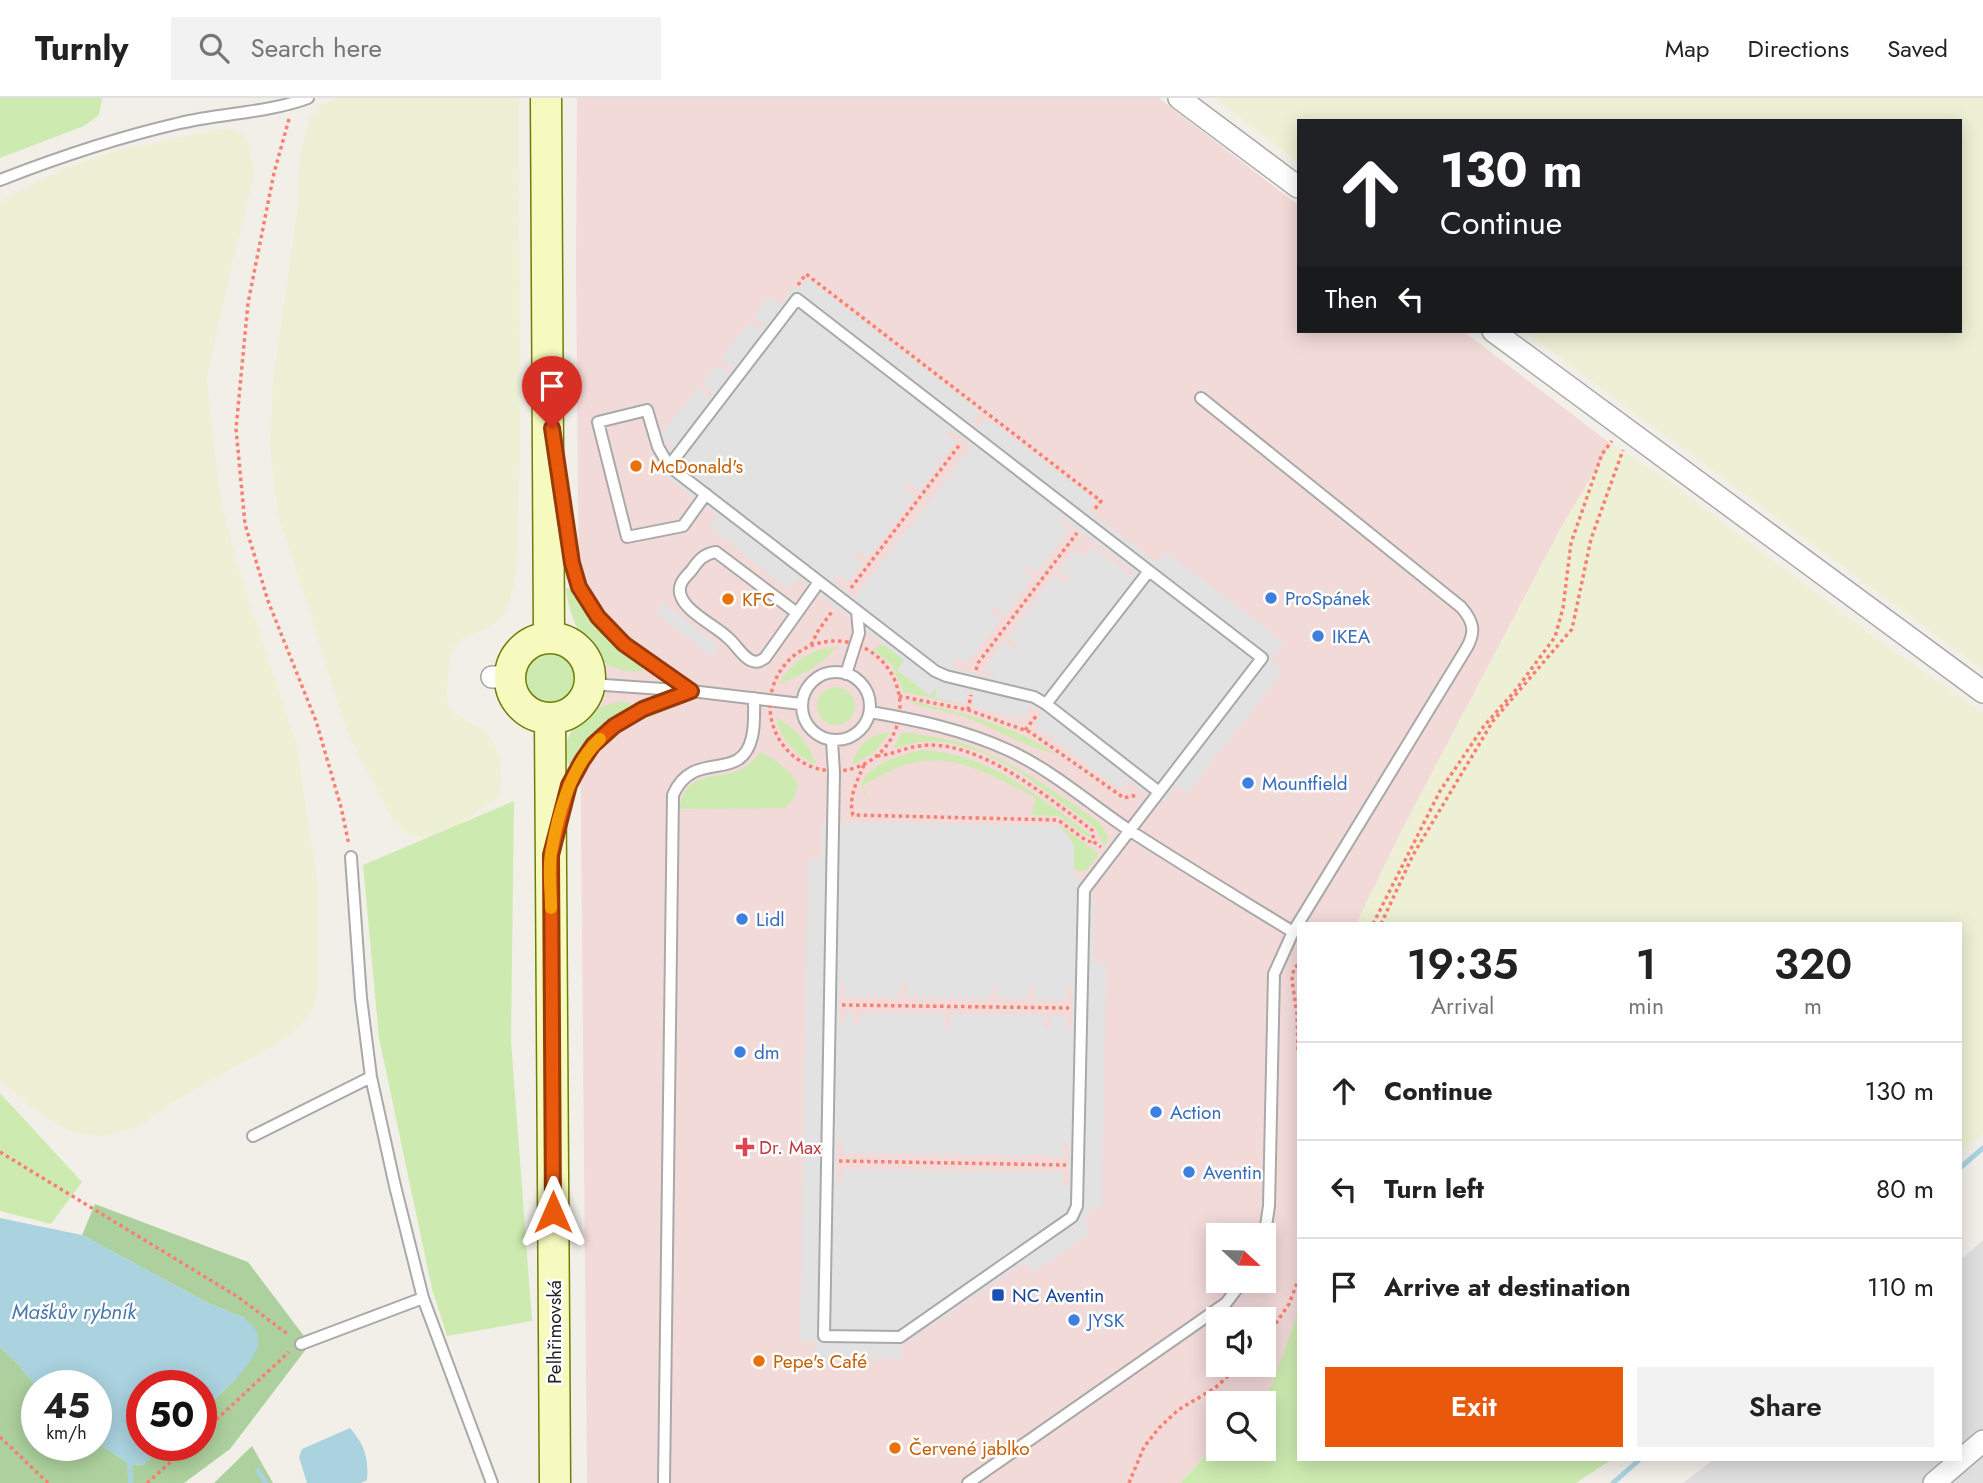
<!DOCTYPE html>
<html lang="en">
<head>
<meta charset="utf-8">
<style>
  body { margin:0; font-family:Jost,sans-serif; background:#f2f2f2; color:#222; height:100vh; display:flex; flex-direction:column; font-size:26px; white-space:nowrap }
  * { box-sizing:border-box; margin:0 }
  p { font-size:23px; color:#767676 }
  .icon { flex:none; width:38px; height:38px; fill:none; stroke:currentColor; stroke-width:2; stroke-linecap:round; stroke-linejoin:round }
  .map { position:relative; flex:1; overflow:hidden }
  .panel { position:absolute; left:1297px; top:824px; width:665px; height:539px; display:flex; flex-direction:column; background:#fff; border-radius:0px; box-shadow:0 4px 18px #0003 }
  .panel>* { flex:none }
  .top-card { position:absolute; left:1297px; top:21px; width:665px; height:214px; border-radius:0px; box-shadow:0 4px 18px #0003; background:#202124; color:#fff; overflow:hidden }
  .needle { width:46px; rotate:112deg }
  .buttons { position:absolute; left:1206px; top:1125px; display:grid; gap:14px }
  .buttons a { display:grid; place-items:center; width:70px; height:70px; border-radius:0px; background:#fff; box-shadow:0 4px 18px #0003; font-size:35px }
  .speed { position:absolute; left:21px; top:1272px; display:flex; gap:14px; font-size:35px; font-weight:700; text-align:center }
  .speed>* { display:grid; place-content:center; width:91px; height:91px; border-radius:50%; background:#fff; box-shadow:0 4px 18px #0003; line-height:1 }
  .speed small { font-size:18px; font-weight:400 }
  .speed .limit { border:10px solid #d22; background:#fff; color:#111 }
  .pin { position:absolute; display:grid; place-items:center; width:60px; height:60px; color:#fff; margin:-72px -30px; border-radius:50% 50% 50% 0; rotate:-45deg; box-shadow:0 0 7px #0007 }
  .pin .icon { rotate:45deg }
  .me { position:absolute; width:77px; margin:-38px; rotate:0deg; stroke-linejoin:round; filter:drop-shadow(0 0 5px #0008) }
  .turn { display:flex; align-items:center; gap:24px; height:147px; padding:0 28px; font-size:32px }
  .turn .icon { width:91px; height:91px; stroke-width:2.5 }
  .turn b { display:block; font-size:49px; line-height:60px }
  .then { display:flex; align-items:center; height:66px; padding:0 28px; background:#0003; gap:14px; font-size:26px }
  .eta { display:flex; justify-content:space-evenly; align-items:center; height:119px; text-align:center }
  .eta b { font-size:42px; font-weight:600; line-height:49px }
  .button { display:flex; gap:14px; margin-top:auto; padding:14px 28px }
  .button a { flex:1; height:80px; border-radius:0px; background:#ea580c; color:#fff; font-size:28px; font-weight:600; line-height:80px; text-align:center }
  .button a+a { background:#f2f2f2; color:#222 }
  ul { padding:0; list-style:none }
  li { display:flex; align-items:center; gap:21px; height:98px; padding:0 28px; border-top:2px solid #e0e0e0 }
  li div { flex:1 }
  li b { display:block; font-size:26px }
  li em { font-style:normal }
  header { display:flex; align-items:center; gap:42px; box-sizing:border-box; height:98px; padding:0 35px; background:#fff; border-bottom:2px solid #e0e0e0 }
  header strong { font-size:33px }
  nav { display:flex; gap:38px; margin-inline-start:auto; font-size:24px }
  .search { width:490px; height:63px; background:#f2f2f2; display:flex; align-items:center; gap:18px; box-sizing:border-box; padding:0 24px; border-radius:0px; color:#767676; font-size:26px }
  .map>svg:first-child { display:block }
  .residential { fill:#e0dfdf }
  .commercial { fill:#f2dad9; fill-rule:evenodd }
  .farmland { fill:#eef0d5 }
  .grass { fill:#cdebb0 }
  .forest { fill:#add19e }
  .parking { fill:#e2e2e2; fill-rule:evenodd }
  .water { fill:#aad3df }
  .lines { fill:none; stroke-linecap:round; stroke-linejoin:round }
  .stream { stroke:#aad3df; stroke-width:5 }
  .lane-casing { stroke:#a9a9a9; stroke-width:14 }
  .street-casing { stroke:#a9a9a9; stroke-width:24 }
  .secondary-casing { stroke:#707d05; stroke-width:33 }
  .path { stroke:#fa8072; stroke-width:3.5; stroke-dasharray:3.5 3.5; stroke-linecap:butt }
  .lane { stroke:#fff; stroke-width:10 }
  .street { stroke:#fff; stroke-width:21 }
  .secondary { stroke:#f7fabf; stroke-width:30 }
  .route-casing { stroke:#983908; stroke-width:18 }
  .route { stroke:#ea580c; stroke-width:12 }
  .slow { stroke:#f59e0b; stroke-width:12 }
  .food-dot { fill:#e8710a; stroke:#fff; stroke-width:2.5 }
  .shop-dot { fill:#3f7fe0; stroke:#fff; stroke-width:2.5 }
  .health-dot { fill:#e0444e; stroke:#fff; stroke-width:2.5 }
  .transit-dot { fill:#1a4fb4; stroke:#fff; stroke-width:2.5 }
  .labels { text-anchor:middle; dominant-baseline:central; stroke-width:5; stroke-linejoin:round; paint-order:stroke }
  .food-label { font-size:19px; fill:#c56008; stroke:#fff; text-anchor:start }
  .shop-label { font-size:19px; fill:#366cbe; stroke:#fff; text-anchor:start }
  .health-label { font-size:19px; fill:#be3a42; stroke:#fff; text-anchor:start }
  .transit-label { font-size:19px; fill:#164399; stroke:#fff; text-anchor:start }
  .street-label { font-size:19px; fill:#222; stroke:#fff }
  .water-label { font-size:21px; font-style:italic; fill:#4a7aab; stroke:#fff }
</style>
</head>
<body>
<header>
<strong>Turnly</strong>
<div class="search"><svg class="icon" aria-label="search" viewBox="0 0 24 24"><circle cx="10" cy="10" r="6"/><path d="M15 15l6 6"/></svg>Search here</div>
<nav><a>Map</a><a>Directions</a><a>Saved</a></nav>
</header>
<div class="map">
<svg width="1983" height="1385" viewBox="0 0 1983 1385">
  <rect width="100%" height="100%" fill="#f2efe9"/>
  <path class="residential" d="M1983 1142V1385H1683L1713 1362H1960V1163Z"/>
  <path class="commercial" d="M577 0H1159L1298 107V233H1463L1611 346 1562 428 1403 730 1356 826H1298V1214L1272 1287 1255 1305 1218 1306V1344L1180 1385H587L576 173ZM1218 1138H1264V1183H1218ZM1218 1222H1264V1267H1218Z"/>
  <path class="farmland" d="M337 0H519L520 353 517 471 510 503 502 519 492 528 463 540 454 549 450 558 447 592 448 608 452 614 485 633 493 644 500 659 501 682 499 696 493 704 460 726 433 738 420 739 406 735 395 726 349 638 278 416 270 349 273 282 298 106 300 56 310 21 319 7Z
    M1215 0H1983V572L1524 233H1960V23H1298V64Z
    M227 30 241 35 247 41 254 75 213 249 207 279 209 304 221 405 236 462 296 644 318 788V890L312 913 301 927 278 945 175 1003 144 1025 125 1033 106 1038 85 1037 70 1033 40 1016 0 983V104L64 71 111 54Z
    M1611 346 1670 384 1867 534 1983 615V1035L1960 1055V826H1356L1403 730 1562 428Z"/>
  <path class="grass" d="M0 0H102L99 17 84 28 0 60Z
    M568 489 604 537 642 568V573C596 579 571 530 566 492Z
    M881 547 888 549 905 562 897 572 930 597 938 587 935 599 964 607 904 594 892 567 873 551Z
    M836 549C823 567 800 578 779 586 792 563 810 551 836 549Z
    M522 580a28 28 0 1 1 56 0a28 28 0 1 1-56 0Z
    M817 608a19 19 0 1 1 38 0a19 19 0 1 1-38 0Z
    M908 602C959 614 1010 626 1054 655 1019 647 993 628 958 617 943 612 919 610 908 602Z
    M621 604H629L631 609C604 621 585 640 572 665L568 666C558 630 590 608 621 604Z
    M776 620C796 629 810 647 816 667 795 657 782 643 776 620Z
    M890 634 874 655 852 667C857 647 869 636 890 634Z
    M902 634C920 637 938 639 955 643 1009 659 1054 693 1100 725L1108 738 1106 747 1103 746 1096 730 1018 673 981 654 946 644 921 643 893 650Z
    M922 652C991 656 1037 698 1091 737L1089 740 1058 718 1031 717 1036 700C995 679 949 650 902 668 889 673 876 680 863 687L870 709 861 686C869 665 902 657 922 652Z
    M761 654C769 657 794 676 797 684 799 691 792 705 786 710L680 711C685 671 717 683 740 672 748 668 755 661 761 654Z
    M514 703 511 943 532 1223 447 1238 432 1191 379 940 363 767Z
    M1055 728 1062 729 1099 756 1086 772 1079 774 1075 771C1071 753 1076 737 1055 728Z
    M0 995 82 1084 51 1126 0 1113Z
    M1298 1214V1362H1611L1576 1385H1180L1218 1344V1351H1264V1306L1255 1305 1272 1287Z"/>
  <path class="forest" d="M95 1106 248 1164 310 1246 230 1351 184 1385H0V1249L18 1266 37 1290V1348H96V1344L130 1366 143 1367 164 1348H201V1314L235 1282 244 1220 206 1204 82 1137Z
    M252 1348 273 1385H214Z"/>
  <path class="parking" d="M808 181 979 313 972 324 979 329 986 319 1096 403 1089 413 1157 465 1166 454 1284 545 1271 562 1283 572 1188 695 1177 687 1162 707 1129 682 1121 692 1035 626 1043 616 1036 610 1028 609 1025 621 972 608 975 595 968 593 965 606 935 599 937 589 930 598 897 572 904 562 798 480 789 491 709 429 718 418 655 370 672 348 660 339 698 290 710 299 713 293 702 285 716 267 728 275 732 269 721 261 749 224 760 232 764 227 754 218 768 199 780 207 795 187 800 191ZM949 331 972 348 855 500 833 483 838 476 849 484 863 465 853 458 857 452 868 459 915 399 904 390 908 385 919 393 957 344 946 336ZM1062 419 1134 474 1130 478 1093 449 1084 460 1074 453 1059 472 1069 480 1065 485 1055 477 1008 539 1018 547 1015 552 1004 544 984 570 995 578 993 580 959 572 951 565 957 558 966 565 1000 522 990 514 994 509 1004 517 1032 479 1023 472 1026 467 1037 474 1069 431 1059 423Z
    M661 504 716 545 713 559 656 516Z
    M822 724 1055 728 1062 731 1070 739 1074 749V774L1095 805 1093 865 1106 866 1102 1111H1091L1084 1123 1092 1134 1033 1175 1025 1165 901 1248V1261L817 1260 816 1243H800L808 761 822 760ZM840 885H845V898L899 899 900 886H906V899L990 901 991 888H997V900L1028 901 1029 888H1035L1034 901 1066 902V888H1072V931H1066V918H1050V930L1043 931V917L951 916V930H945V916L860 915 859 928 853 927 854 914H845L844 928H839ZM837 1042H842V1055L1063 1058V1046H1069V1088H1063V1074L842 1071V1084L836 1085Z"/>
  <path class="water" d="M0 1120 82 1137 206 1204 244 1220 254 1229 258 1237V1248L252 1261 235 1282 201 1314V1288H142V1348H164L143 1367 130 1366 96 1344V1288H37V1290L18 1266 0 1249Z
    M350 1330C364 1346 369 1360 367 1382L361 1385H307L299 1359 302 1351Z"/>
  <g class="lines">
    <path class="stream" d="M1960 1070 1983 1050
      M129 1362 131 1385
      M258 1373 266 1385
      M1613 1385 1639 1362"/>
    <g class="lane-casing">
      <path id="lane" d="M0 82C59 59 119 39 180 25 223 15 267 15 308 0
        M1201 300 1461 509C1474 524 1476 534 1466 551L1293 834 1274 876 1269 1108 1264 1141
        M669 368 658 349 647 312 598 324 627 439 683 428 706 396
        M561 393C566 423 567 460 579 488 600 536 649 565 691 593
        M797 515 716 454C703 456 698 463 691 473 688 476 683 481 681 486 672 508 714 526 727 539 736 546 740 556 750 562 756 565 759 564 765 560L819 484
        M802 608a34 34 0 1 1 68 0a34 34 0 1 1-68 0Z
        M846 576 859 535 857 513
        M590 586 691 593 801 606
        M1046 606 1034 599 946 578 935 573 669 368 797 201 1149 473
        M870 614C918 622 964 632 1008 652 1052 672 1090 706 1129 732 1183 767 1238 800 1293 834
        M832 643 834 674 824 1238 900 1239 1072 1119 1077 1108 1084 792 1262 560 1149 473 1046 606 1159 694
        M562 715C582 636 620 620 691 593
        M351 759 361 900 371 979 395 1088 423 1200 492 1385
        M253 1038 371 979
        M301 1246 423 1200
        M664 1385 673 697C694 649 741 687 752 639 755 627 754 613 754 600
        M968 1385 1226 1205 1243 1183"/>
    </g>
    <g class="street-casing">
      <path id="street" d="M1179 0 1298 89
        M1493 233 1983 594
        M492 579H509
        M1934 1385 1983 1343"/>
    </g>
    <g class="secondary-casing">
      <path id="secondary" d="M546 0 549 539
        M510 580a40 40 0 1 1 80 0a40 40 0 1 1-80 0Z
        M550 620 555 1385"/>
    </g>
    <path class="path" d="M289 21 274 75 248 205 236 331 245 426 268 503 316 623 341 709 349 747
      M798 187 806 176 1101 403 1094 412
      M851 490 961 345
      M770 608a65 65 0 1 1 130 0a65 65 0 1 1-130 0Z
      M811 547 818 533 833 512
      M976 572 978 565 1077 435
      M899 598 968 612 1030 634 1124 700 1137 697
      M968 612 971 597
      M1025 632 1037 617
      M877 658C891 657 904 650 919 648 977 639 1048 700 1092 732L1094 744 1101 749
      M864 667C857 683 848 700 853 717L1058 722 1087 743 1094 744
      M1373 826 1440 693 1484 628 1515 593 1555 539 1563 510 1571 445 1602 356 1612 343
      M1381 826 1413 757 1493 623 1572 531 1591 441 1623 352
      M1298 867 1294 870 1292 882 1297 916 1298 952
      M842 907 1069 910
      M0 1054 238 1199 289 1237
      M839 1063 1066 1067
      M1264 1243 1289 1206 1298 1183
      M201 1336 289 1254
      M0 1339 46 1383 51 1385
      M147 1385 189 1348
      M1129 1385 1144 1349 1159 1330 1178 1312 1215 1290 1240 1267"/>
    <use href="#lane" class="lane"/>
    <use href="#street" class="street"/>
    <use href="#secondary" class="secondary"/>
  </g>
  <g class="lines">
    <g class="route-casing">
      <path id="route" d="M552 330 572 465 579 489 598 519 624 546 691 593 643 611 614 628 593 647 582 663 569 687 551 757 553 1114"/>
    </g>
    <use href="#route" class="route"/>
    <path class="slow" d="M551 810C551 793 548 773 551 755 558 716 570 669 600 641"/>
  </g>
  <g class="food-dot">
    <circle cx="636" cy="368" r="7"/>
    <circle cx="728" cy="501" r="7"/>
    <circle cx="759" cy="1263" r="7"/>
    <circle cx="895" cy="1350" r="7"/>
  </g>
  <g class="shop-dot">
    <circle cx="1271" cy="500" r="7"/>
    <circle cx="1318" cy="538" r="7"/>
    <circle cx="1248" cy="685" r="7"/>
    <circle cx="742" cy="821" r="7"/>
    <circle cx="740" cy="954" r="7"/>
    <circle cx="1156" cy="1014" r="7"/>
    <circle cx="1189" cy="1074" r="7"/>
    <circle cx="1074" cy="1222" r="7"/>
  </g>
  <path class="health-dot" d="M741.5 1038.5h7v7h7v7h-7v7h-7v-7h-7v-7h7z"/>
  <rect class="transit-dot" x="991" y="1190" width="14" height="14" rx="3.5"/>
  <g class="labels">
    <g class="food-label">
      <text x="650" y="368">McDonald's</text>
      <text x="742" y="501">KFC</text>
      <text x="773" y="1263">Pepe's Café</text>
      <text x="909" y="1350">Červené jablko</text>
    </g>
    <g class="shop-label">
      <text x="1285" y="500">ProSpánek</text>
      <text x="1332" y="538">IKEA</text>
      <text x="1262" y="685">Mountfield</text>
      <text x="756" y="821">Lidl</text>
      <text x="754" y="954">dm</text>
      <text x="1170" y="1014">Action</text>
      <text x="1203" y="1074">Aventin</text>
      <text x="1088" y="1222">JYSK</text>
    </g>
    <g class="health-label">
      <text x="759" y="1049">Dr. Max</text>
    </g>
    <g class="transit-label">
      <text x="1012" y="1197">NC Aventin</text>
    </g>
    <g class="street-label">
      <text transform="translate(554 1234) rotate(-90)">Pelhřimovská</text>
    </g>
    <g class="water-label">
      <text x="74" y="1214">Maškův rybník</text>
    </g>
  </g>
</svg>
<div class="buttons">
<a><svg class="needle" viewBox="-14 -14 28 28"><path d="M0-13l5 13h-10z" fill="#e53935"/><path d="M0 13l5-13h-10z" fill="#767676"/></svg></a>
<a><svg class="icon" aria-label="sound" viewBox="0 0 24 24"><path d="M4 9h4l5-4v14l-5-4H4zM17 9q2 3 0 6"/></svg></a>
<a><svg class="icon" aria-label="search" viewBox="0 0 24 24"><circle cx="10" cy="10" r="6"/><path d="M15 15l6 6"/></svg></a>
</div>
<div class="speed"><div>45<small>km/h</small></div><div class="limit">50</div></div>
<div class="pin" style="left:552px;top:330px;background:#d93025"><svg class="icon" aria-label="arrive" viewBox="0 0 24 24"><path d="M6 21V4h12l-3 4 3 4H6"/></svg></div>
<svg class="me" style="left:553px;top:1114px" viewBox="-20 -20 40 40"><path d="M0-17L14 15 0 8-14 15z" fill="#ea580c" stroke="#fff" stroke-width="4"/></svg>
<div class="top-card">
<div class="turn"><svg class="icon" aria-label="ahead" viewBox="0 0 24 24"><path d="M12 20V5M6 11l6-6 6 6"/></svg><div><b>130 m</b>Continue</div></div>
<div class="then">Then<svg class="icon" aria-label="left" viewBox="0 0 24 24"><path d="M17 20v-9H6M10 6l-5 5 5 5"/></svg></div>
</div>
<section class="panel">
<div class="eta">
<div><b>19:35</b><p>Arrival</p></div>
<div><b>1</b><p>min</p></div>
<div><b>320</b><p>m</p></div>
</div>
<ul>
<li><svg class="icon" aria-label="ahead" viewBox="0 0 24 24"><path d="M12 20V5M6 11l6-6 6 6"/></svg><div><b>Continue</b></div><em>130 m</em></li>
<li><svg class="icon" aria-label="left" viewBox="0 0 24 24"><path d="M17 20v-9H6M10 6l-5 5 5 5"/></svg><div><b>Turn left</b></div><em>80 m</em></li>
<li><svg class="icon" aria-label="arrive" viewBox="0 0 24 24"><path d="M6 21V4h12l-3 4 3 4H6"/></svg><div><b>Arrive at destination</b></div><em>110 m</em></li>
</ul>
<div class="button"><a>Exit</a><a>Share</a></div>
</section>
</div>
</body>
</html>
